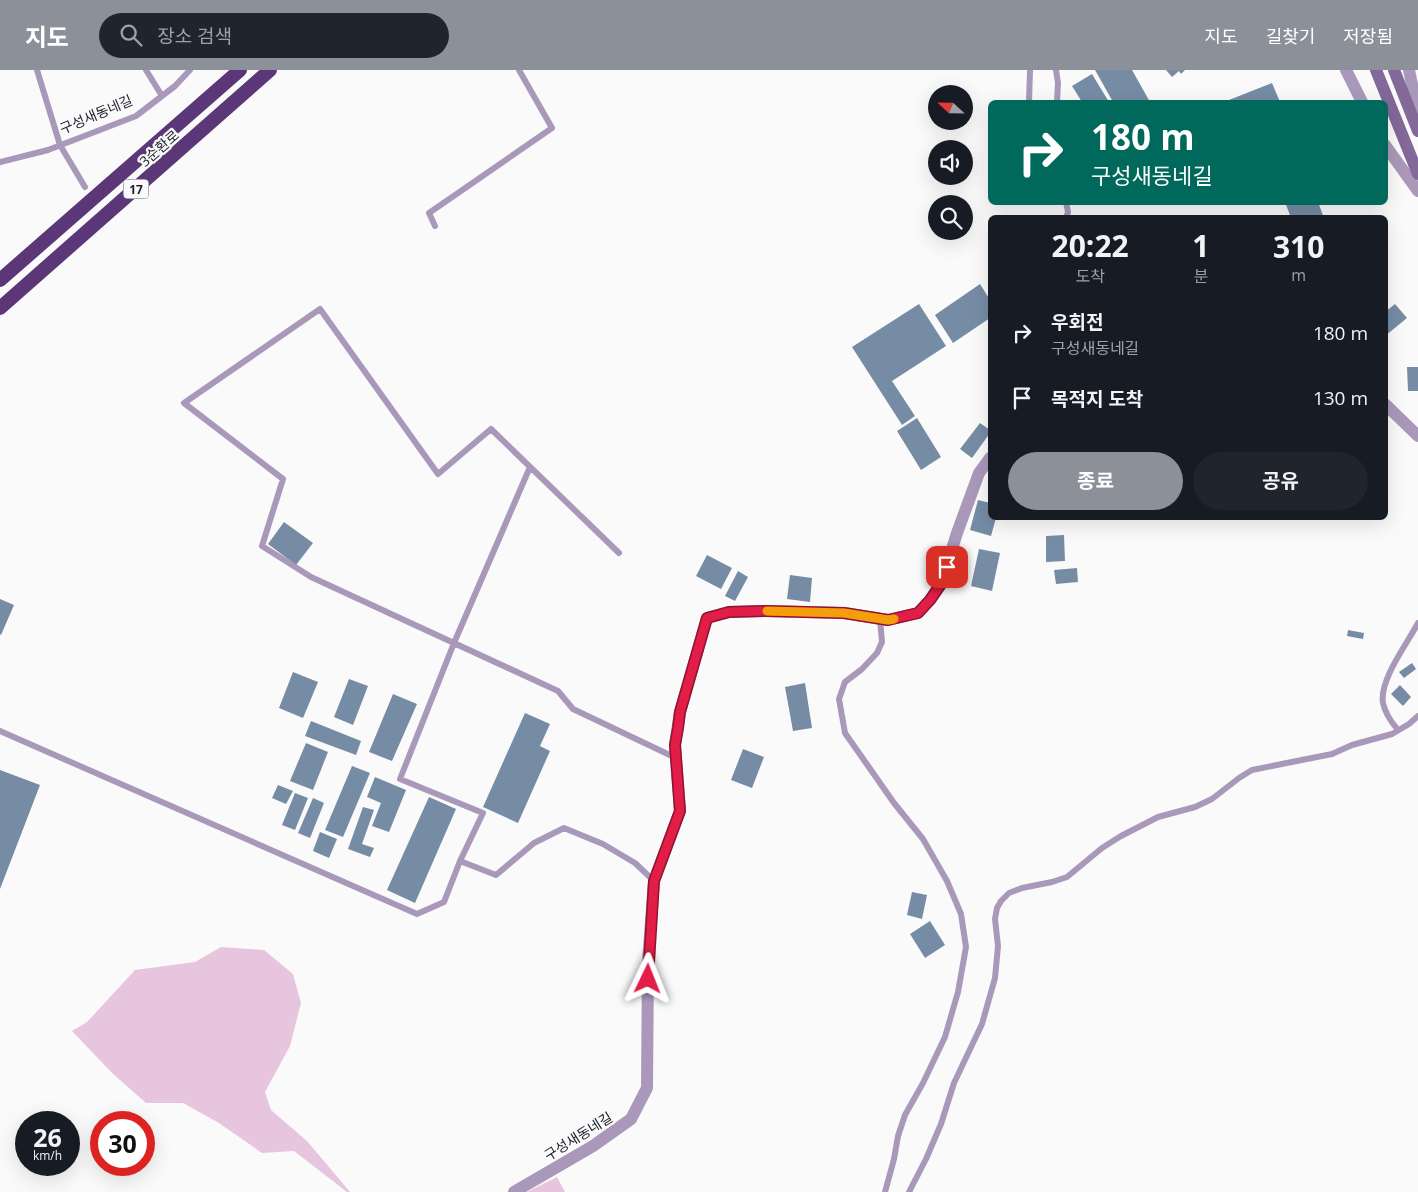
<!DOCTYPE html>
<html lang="ko">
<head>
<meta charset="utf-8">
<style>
  body { margin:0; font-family:"Open Sans","Noto Sans KR",sans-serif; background:#20242c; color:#f1f3f6; height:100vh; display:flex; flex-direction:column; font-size:19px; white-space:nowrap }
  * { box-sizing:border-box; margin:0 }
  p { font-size:16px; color:#9ea1a6 }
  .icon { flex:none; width:28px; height:28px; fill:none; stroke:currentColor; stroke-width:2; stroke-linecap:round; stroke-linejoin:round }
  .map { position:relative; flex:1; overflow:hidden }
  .panel { position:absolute; left:988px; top:145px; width:400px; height:305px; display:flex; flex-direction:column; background:#171b24; border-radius:8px; box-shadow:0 5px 20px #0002 }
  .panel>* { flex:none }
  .guide { position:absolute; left:988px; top:30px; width:400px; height:105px; border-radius:8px; box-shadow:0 5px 20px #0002; background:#00695c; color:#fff; overflow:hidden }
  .needle { width:32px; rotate:292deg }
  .tools { position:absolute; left:928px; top:15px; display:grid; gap:10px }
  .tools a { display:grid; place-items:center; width:45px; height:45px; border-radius:50%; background:#171b24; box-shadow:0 5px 20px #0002; font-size:25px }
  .speed { position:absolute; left:15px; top:1041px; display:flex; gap:10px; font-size:25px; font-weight:700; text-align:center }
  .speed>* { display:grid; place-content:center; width:65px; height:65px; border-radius:50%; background:#171b24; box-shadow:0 5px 20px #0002; line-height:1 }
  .speed small { font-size:12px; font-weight:400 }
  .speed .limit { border:8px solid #d22; background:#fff; color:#111 }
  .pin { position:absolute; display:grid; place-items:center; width:42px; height:42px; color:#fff; margin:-21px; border-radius:10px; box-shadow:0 2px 8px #0006 }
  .me { position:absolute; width:55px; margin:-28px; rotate:2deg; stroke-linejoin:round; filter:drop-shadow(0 0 4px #0008) }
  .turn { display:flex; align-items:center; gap:18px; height:105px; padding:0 20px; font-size:22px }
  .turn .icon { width:65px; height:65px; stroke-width:2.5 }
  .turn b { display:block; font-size:35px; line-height:42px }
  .eta { display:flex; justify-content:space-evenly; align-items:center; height:85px; text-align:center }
  .eta b { font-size:30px; font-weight:700; line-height:35px }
  .button { display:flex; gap:10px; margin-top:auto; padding:10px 20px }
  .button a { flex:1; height:58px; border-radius:30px; background:#8c9099; color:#fff; font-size:20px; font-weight:700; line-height:58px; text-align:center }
  .button a+a { background:#20242c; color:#f1f3f6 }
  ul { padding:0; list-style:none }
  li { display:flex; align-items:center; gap:15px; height:65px; padding:0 20px }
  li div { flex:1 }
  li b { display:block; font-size:19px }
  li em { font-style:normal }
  header { display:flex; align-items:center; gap:30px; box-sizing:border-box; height:70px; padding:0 25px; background:#8c9099; color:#fff }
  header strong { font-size:24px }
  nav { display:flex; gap:28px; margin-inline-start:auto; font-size:18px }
  .search { width:350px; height:45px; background:#20242c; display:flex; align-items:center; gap:12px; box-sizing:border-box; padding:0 18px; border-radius:28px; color:#9ea1a6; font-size:19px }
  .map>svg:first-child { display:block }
  .green { fill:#e8c5de }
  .building { fill:#768ca5 }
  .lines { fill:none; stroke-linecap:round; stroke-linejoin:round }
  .service { stroke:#aa98ba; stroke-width:6 }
  .minor { stroke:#aa98ba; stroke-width:12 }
  .secondary { stroke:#83689a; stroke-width:12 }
  .trunk { stroke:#5c3778; stroke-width:14 }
  .route-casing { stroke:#92132f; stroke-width:12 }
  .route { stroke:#e11d48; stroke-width:9 }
  .slow { stroke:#f59e0b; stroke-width:9 }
  .labels { text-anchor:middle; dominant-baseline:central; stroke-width:4.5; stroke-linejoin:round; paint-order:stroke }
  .shield { fill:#fafafa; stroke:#606169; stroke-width:1 }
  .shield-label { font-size:12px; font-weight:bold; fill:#1e1f2b }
  .street-label { font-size:14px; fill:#1e1f2b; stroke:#fafafa }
</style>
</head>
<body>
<header>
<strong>지도</strong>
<div class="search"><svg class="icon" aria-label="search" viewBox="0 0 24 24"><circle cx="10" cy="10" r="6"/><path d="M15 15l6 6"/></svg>장소 검색</div>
<nav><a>지도</a><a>길찾기</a><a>저장됨</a></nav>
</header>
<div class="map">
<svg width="1418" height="1122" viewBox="0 0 1418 1122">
  <rect width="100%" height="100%" fill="#fafafa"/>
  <path class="green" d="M221 877 264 880 293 904 301 933 290 976 265 1022 271 1040 307 1071 350 1122H347L294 1081 262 1083 219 1053 183 1033H146L112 1003 72 961 87 952 135 900 195 892Z
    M557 1107 565 1122H527Z"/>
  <path class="building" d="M1095 0H1132L1150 32H1113Z
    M1166 0H1185L1181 4 1179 1 1172 7Z
    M1092 4 1109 32H1082L1072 16Z
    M1272 13 1280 32H1230L1229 30Z
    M1285 132H1318L1324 148H1291Z
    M980 214 990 230V248L953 273 935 245Z
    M919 234 946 276 892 311 915 346 902 355 852 277Z
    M1395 234 1407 248 1385 266V242Z
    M1407 297H1418V321H1408Z
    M917 348 941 387 921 400 897 361Z
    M980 353 990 360V363L972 388 960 379Z
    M978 430 990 433V448H996L991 466 970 460Z
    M284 452 313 473 296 495 268 474Z
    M1064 465 1065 491 1046 492V466Z
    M979 479 1000 483 992 521 971 516Z
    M707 485 732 498 721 519 696 506Z
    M1077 498 1078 512 1056 514 1054 500Z
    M738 501 748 507 735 531 725 526Z
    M790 505 812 508 810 532 787 529Z
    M0 529 14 535 1 565 0 564Z
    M1348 560 1364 563 1363 569 1347 566Z
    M1412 593 1416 599 1404 608 1399 602Z
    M293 602 318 612 303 648 279 638Z
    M349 609 368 616 353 655 334 647Z
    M805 613 812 658 793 661 785 617Z
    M1400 615 1411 627 1403 636 1391 624Z
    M393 624 417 634 392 691 369 682Z
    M525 643 550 654 540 676 550 681 518 753 483 737Z
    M311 651 361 671 356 685 305 666Z
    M306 673 328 682 313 720 290 711Z
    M743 679 764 687 752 718 731 710Z
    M352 696 370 703 343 767 325 760Z
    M0 700 40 715 0 819Z
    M375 707 406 720 389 762 372 756 381 733 367 727Z
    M278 715 293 721 286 734 272 728Z
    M295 723 308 728 295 760 282 755Z
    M429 727 456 739 415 833 387 820Z
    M313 728 324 733 310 768 298 763Z
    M363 737 374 740 362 774 374 778 370 787 348 779Z
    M320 762 337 769 329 788 313 781Z
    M912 822 927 825 922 849 907 845Z
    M930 851 945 875 925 888 910 864Z"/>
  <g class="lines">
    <path class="service" d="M37 0 60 75 85 117
      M146 0 162 26
      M1056 0 1058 13 1057 32
      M1029 32 1030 0
      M0 92 48 80 136 46 175 16 190 0
      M1066 148 1068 142 1066 132
      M435 156 429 143 552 58 519 0
      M619 483 491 359 438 404 320 239 184 333 283 409 262 476 311 507 558 621 573 639 676 688
      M880 549 882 572 877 583 862 599 845 612 839 629 845 663 894 733 923 769 947 811 961 844 966 877 958 922 945 967 923 1013 905 1045 898 1066 894 1089 885 1122
      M1398 660C1392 653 1385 643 1383 633 1379 610 1407 574 1418 553
      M0 661 417 844 444 832 460 791 496 805 534 773 564 758 603 774 635 793 654 811
      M460 791 483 743 400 709 454 573 530 397
      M909 1122 926 1089 941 1054 954 1013 982 954 995 908 998 876 995 849 997 838 1001 831 1009 823 1022 818 1052 812 1067 807 1102 778 1121 766 1158 747 1195 737 1212 729 1239 708 1252 700 1332 684 1352 675 1392 664 1409 654 1418 646"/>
    <path class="minor" d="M1346 0 1362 32
      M1409 0 1418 43
      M1385 75 1418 121
      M1385 334 1418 366
      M514 1122 593 1076 631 1049 647 1018 648 891 654 811 680 741 675 675 680 642 707 548 729 542 766 541 844 543 888 550 918 543 930 530 941 514 957 463 979 403 990 388"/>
    <path class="secondary" d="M1376 0 1418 104
      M1394 0 1418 61"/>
    <path class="trunk" d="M0 210 240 0
      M0 238 270 0"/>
  </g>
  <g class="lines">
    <g class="route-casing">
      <path id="route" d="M648 909 654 811 680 741 675 675 678 658 680 642 707 548 729 542 766 541 844 543 888 550 918 543 930 530 941 514 947 497"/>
    </g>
    <use href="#route" class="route"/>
    <path class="slow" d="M767 541 844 543 888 550 894 549"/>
  </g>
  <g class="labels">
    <rect class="shield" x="123.5" y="109.5" width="25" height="19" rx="4"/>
    <g class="shield-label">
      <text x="136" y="119">17</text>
    </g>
    <g class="street-label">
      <text transform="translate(96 44) rotate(-23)">구성새동네길</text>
      <text transform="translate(159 78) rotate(-41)">3순환로</text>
      <text transform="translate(578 1066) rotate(-32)">구성새동네길</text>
    </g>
  </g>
</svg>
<div class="tools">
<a><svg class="needle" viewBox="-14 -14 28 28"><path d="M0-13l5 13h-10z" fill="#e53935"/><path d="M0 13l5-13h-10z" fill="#9ea1a6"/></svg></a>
<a><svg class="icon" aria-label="sound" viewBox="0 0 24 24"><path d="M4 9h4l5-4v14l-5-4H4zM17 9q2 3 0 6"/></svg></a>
<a><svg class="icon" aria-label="search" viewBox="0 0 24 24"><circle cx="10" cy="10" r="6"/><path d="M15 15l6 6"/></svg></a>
</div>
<div class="speed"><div>26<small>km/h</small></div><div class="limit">30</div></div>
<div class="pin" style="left:947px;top:497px;background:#d93025"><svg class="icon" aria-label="arrive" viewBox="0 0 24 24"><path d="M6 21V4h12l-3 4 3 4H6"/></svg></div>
<svg class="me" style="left:648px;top:909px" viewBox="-20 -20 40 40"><path d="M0-17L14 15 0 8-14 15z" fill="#e11d48" stroke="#fff" stroke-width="4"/></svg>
<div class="guide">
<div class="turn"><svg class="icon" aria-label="right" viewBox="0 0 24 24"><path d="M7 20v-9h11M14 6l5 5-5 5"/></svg><div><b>180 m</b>구성새동네길</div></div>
</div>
<section class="panel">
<div class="eta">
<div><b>20:22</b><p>도착</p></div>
<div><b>1</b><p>분</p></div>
<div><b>310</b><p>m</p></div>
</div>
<ul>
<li><svg class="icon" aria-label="right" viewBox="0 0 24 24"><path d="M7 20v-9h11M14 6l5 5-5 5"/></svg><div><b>우회전</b><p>구성새동네길</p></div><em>180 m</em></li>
<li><svg class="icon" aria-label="arrive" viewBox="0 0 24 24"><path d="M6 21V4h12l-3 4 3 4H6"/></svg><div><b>목적지 도착</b></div><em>130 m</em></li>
</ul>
<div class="button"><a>종료</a><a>공유</a></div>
</section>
</div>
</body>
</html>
